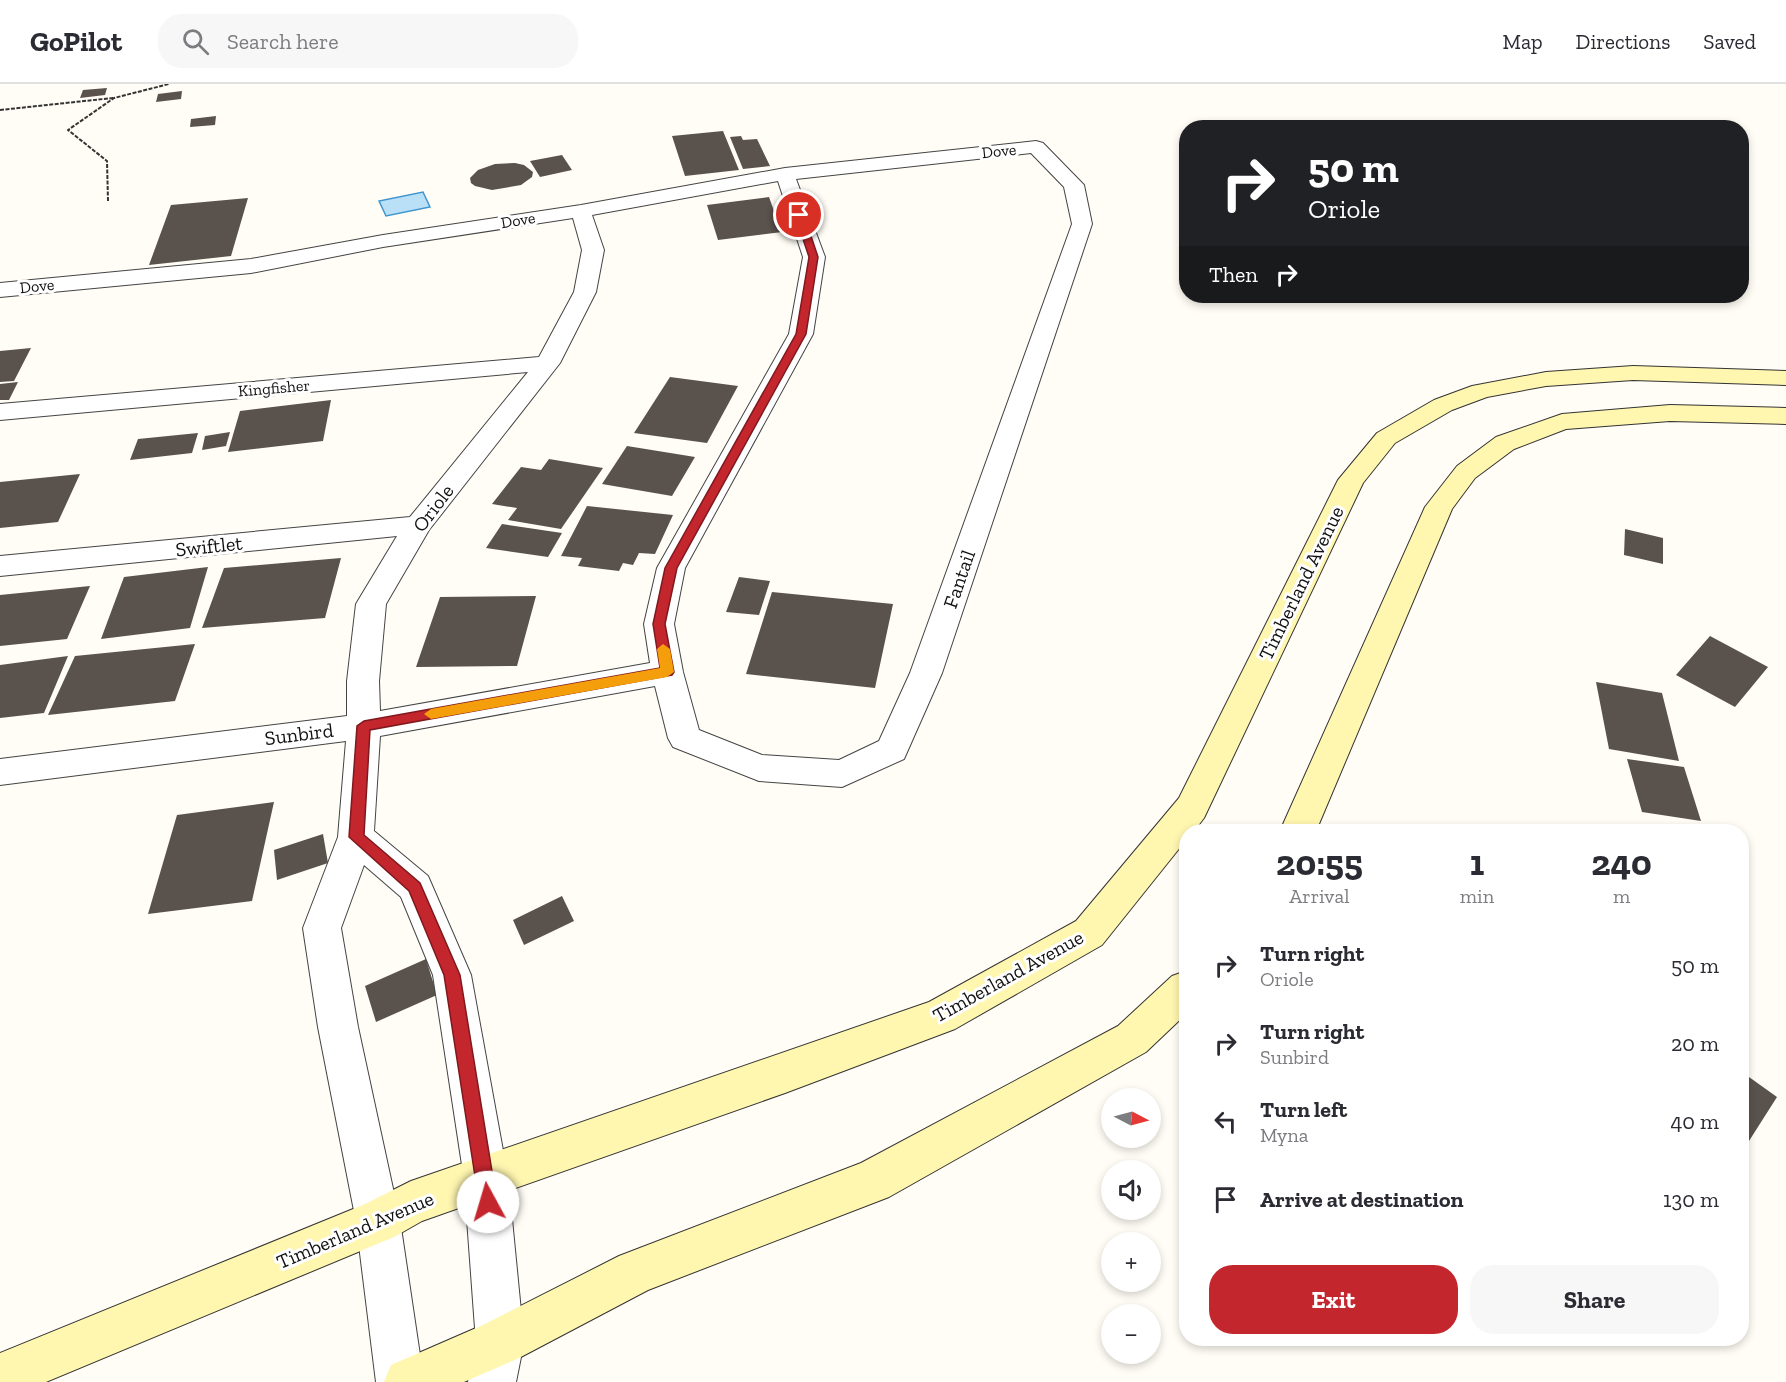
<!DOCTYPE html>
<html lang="en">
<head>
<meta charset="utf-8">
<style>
  body { margin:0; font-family:"Zilla Slab",serif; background:#f7f7f7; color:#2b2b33; height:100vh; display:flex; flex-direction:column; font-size:22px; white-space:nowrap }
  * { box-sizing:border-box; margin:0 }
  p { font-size:20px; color:#7c7c81 }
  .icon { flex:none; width:33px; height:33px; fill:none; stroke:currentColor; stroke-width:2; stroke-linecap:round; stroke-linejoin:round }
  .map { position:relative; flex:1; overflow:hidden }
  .panel { position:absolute; left:1179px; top:740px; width:570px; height:522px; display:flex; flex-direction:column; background:#fff; border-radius:24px; box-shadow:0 3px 9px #0003 }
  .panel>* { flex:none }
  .hud { position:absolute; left:1179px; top:36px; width:570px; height:183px; border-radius:24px; box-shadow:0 3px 9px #0003; background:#202124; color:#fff; overflow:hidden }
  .needle { width:39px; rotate:96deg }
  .controls { position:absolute; left:1101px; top:1004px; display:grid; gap:12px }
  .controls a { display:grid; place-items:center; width:60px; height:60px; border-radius:50%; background:#fff; box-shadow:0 3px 9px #0003; font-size:30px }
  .pin { position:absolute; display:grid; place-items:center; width:51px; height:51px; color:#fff; margin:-26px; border:3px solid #fff; border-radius:50%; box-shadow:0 2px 6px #0007 }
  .me { position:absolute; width:66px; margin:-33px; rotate:354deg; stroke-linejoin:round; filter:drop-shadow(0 0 4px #0008) }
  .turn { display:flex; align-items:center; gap:21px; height:126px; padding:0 30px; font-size:27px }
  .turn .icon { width:78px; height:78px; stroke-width:2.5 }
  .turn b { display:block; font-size:42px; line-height:51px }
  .then { display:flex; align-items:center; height:57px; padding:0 30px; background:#0003; gap:12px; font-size:22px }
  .eta { display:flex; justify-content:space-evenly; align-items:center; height:102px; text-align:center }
  .eta b { font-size:36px; font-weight:700; line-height:42px }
  .cta { display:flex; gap:12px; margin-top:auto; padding:12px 30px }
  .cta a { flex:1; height:69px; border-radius:24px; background:#c4262e; color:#fff; font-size:24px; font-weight:700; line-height:69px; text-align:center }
  .cta a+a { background:#f7f7f7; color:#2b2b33 }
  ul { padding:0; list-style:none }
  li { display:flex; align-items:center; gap:18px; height:78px; padding:0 30px }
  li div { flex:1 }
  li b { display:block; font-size:22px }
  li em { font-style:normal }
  header { display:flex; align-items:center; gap:36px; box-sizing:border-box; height:84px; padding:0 30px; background:#fff; border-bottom:2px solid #e1e1e2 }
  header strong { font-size:28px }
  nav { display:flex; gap:33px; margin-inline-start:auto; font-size:21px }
  .search { width:420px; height:54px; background:#f7f7f7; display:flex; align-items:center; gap:15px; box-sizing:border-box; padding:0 21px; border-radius:24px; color:#7c7c81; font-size:22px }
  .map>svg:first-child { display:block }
  .water { fill:#b9e0f7; stroke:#3f96cf; stroke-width:1.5 }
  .building { fill:#5a524d }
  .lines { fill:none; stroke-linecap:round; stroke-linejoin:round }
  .street-casing { stroke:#444; stroke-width:2 }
  .secondary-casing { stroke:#333; stroke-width:2 }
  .path { stroke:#333; stroke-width:2; stroke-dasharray:4 1.5; stroke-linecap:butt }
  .street { fill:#fff; fill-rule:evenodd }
  .secondary { fill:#fff6b0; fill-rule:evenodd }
  .route { fill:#c4262e; stroke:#7f191e; stroke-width:1.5 }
  .slow { fill:#f59e0b }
  .labels { text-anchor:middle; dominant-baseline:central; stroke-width:6; stroke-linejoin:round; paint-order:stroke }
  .far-street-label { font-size:16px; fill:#111; stroke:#fff }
  .street-label { font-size:20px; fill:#111; stroke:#fff }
</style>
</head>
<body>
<header>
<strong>GoPilot</strong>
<div class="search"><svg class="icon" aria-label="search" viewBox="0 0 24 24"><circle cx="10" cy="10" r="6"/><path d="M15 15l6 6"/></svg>Search here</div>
<nav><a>Map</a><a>Directions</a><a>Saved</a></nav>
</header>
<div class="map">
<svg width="1786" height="1298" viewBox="0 0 1786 1298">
  <rect width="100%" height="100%" fill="#fffdf5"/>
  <path class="water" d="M423 108 430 123 386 132 379 117Z"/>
  <path class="building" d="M107 4 105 11 80 14 83 6Z
    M182 7 181 15 156 18 158 10Z
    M216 32 215 41 190 43 191 35Z
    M723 47 739 86 685 92 672 52Z
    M741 52 743 56 757 55 770 82 743 85 730 53Z
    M562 71 572 86 540 93 530 77Z
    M515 79 524 81 533 88 532 93 521 101 492 106 475 102 471 99 470 94 478 86 495 80Z
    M769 113 778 138 787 137 790 147 718 156 707 121Z
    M248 114 231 172 149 181 171 121Z
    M31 264 14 297 0 298V267Z
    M670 293 738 302 707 359 634 349Z
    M18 298 9 316H0V300Z
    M331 316 323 357 228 368 240 327Z
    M230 348 226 362 202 366 205 352Z
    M198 349 192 369 130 376 138 355Z
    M627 362 695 373 672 412 602 400Z
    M549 375 603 384 561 445 508 436 517 424 492 420 521 383 541 386Z
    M80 390 58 438 0 444V398Z
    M587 422 673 431 655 470 639 469 633 481 623 479 619 487 578 482 582 474 561 472Z
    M502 440 562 449 548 473 486 464Z
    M1625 445 1663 454V480L1624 471Z
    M341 474 325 534 202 544 224 484Z
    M208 483 190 544 101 555 124 493Z
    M739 493 770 497 759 531 726 528Z
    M90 502 67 555 0 562V511Z
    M772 508 893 520 875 604 746 590Z
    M536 512 517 582 416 583 440 513Z
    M1710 552 1768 583 1735 623 1676 591Z
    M195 560 175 617 48 631 75 572Z
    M68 572 44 629 0 634V581Z
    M1596 598 1662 609 1679 677 1609 665Z
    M1627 675 1684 683 1701 737 1642 728Z
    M274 718 252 817 148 830 177 731Z
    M323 750 328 779 277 796 274 766Z
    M562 812 574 837 524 861 513 836Z
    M426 875 437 911 376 938 365 902Z
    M1742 988 1777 1013 1742 1068Z"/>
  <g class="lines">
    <g class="street-casing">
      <path id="street" d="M1036 57 1043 59 1084 101 1092 140 942 589 904 675 842 703 759 697 673 663 668 654 655 602 380 652 374 747 428 792 471 891 508 1094 524 1258 516 1298H468L476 1258 464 1094 433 891 401 813 364 781 341 844 358 943 400 1137 424 1298H376L356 1137 318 943 303 844 338 753 346 657 0 701V675L347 632V597L356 520 397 452 0 492V472L410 433 528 288 0 336V320L539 273 574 208 582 166 573 134 383 163 251 189 0 213V199L251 175 383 151 581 121 785 84ZM1031 69 1064 103 1072 140 910 589 879 657 839 676 762 671 699 646 683 588 674 540 685 484 813 250 825 173 796 95ZM778 97 803 173 789 250 657 484 644 540 650 579 380 627 379 597 386 520 429 446 560 279 596 208 604 166 592 131Z"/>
    </g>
    <g class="secondary-casing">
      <path id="secondary" d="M1633 282 1786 287V301L1633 296 1546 302 1487 313 1452 326 1395 359 1363 399 1204 734 1194 747H1186V756L1102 861 955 945 785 1009 422 1137 394 1153 46 1298H0V1269L363 1121 411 1097 929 918 1076 837 1179 714 1338 396 1377 349 1434 316 1472 302 1546 288Z
        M1670 321 1786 324V340L1670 337 1566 345 1514 365 1475 394 1452 425 1316 747H1280L1425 423 1457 382 1496 353 1562 330Z
        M1186 887V930L1146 968 889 1113 648 1206 517 1275 464 1298H384L391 1281 483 1241 619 1172 861 1079 1118 942 1172 892Z"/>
    </g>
    <path class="path" d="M0 26 113 14
      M108 117 107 77 68 46 114 14 169 0"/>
    <use href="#street" class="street"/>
    <use href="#secondary" class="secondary"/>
  </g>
  <path class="route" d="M799 129 804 131 818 173 806 250 677 484 665 540 674 588 672 591 370 646 364 751 420 799 460 891 497 1118 495 1124 488 1127 482 1124 479 1118 444 891 409 807 349 753 357 642 364 637 660 584 653 540 665 484 796 250 809 173 795 131Z"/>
  <path class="slow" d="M663 560 670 565 674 588 667 593 431 635 424 630 431 625 660 584 657 565Z"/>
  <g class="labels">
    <g class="far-street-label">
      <text transform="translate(999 67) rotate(-6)">Dove</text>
      <text transform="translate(518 136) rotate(-9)">Dove</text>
      <text transform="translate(37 202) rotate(-6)">Dove</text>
      <text transform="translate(274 304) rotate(-5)">Kingfisher</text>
    </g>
    <g class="street-label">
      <text transform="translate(433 424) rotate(-53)">Oriole</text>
      <text transform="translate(209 462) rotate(-6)">Swiftlet</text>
      <text transform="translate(959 495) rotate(-71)">Fantail</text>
      <text transform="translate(1301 499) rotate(-64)">Timberland Avenue</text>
      <text transform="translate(299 650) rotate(-7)">Sunbird</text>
      <text transform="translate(1008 892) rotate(-29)">Timberland Avenue</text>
      <text transform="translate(355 1146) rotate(-23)">Timberland Avenue</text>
    </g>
  </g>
</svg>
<div class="controls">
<a><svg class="needle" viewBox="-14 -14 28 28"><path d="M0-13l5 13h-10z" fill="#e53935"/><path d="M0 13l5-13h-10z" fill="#7c7c81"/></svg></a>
<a><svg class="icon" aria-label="sound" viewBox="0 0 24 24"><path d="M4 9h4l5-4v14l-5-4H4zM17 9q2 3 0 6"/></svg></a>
<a>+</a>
<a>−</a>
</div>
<div class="pin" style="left:799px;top:131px;background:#d93025"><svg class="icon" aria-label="arrive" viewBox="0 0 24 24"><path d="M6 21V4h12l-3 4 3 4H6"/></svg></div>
<svg class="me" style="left:488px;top:1118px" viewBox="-20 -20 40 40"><circle r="19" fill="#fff"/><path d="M0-13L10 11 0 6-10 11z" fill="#c4262e"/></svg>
<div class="hud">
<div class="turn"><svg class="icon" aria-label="right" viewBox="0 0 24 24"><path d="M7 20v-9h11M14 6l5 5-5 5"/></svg><div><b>50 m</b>Oriole</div></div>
<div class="then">Then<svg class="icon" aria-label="right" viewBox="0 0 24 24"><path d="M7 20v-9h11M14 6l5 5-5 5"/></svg></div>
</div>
<section class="panel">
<div class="eta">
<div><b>20:55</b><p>Arrival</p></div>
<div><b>1</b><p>min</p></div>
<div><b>240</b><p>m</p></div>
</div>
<ul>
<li><svg class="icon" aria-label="right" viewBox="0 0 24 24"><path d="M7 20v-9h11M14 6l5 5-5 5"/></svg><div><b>Turn right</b><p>Oriole</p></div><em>50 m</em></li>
<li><svg class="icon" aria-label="right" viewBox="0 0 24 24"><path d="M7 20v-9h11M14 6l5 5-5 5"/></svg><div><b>Turn right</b><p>Sunbird</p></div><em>20 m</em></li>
<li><svg class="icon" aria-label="left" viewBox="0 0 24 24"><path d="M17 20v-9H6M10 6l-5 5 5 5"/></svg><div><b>Turn left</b><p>Myna</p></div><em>40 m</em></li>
<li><svg class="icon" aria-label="arrive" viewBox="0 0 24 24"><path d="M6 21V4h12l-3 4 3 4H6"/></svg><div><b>Arrive at destination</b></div><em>130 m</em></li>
</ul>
<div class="cta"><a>Exit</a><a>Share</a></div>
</section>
</div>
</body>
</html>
